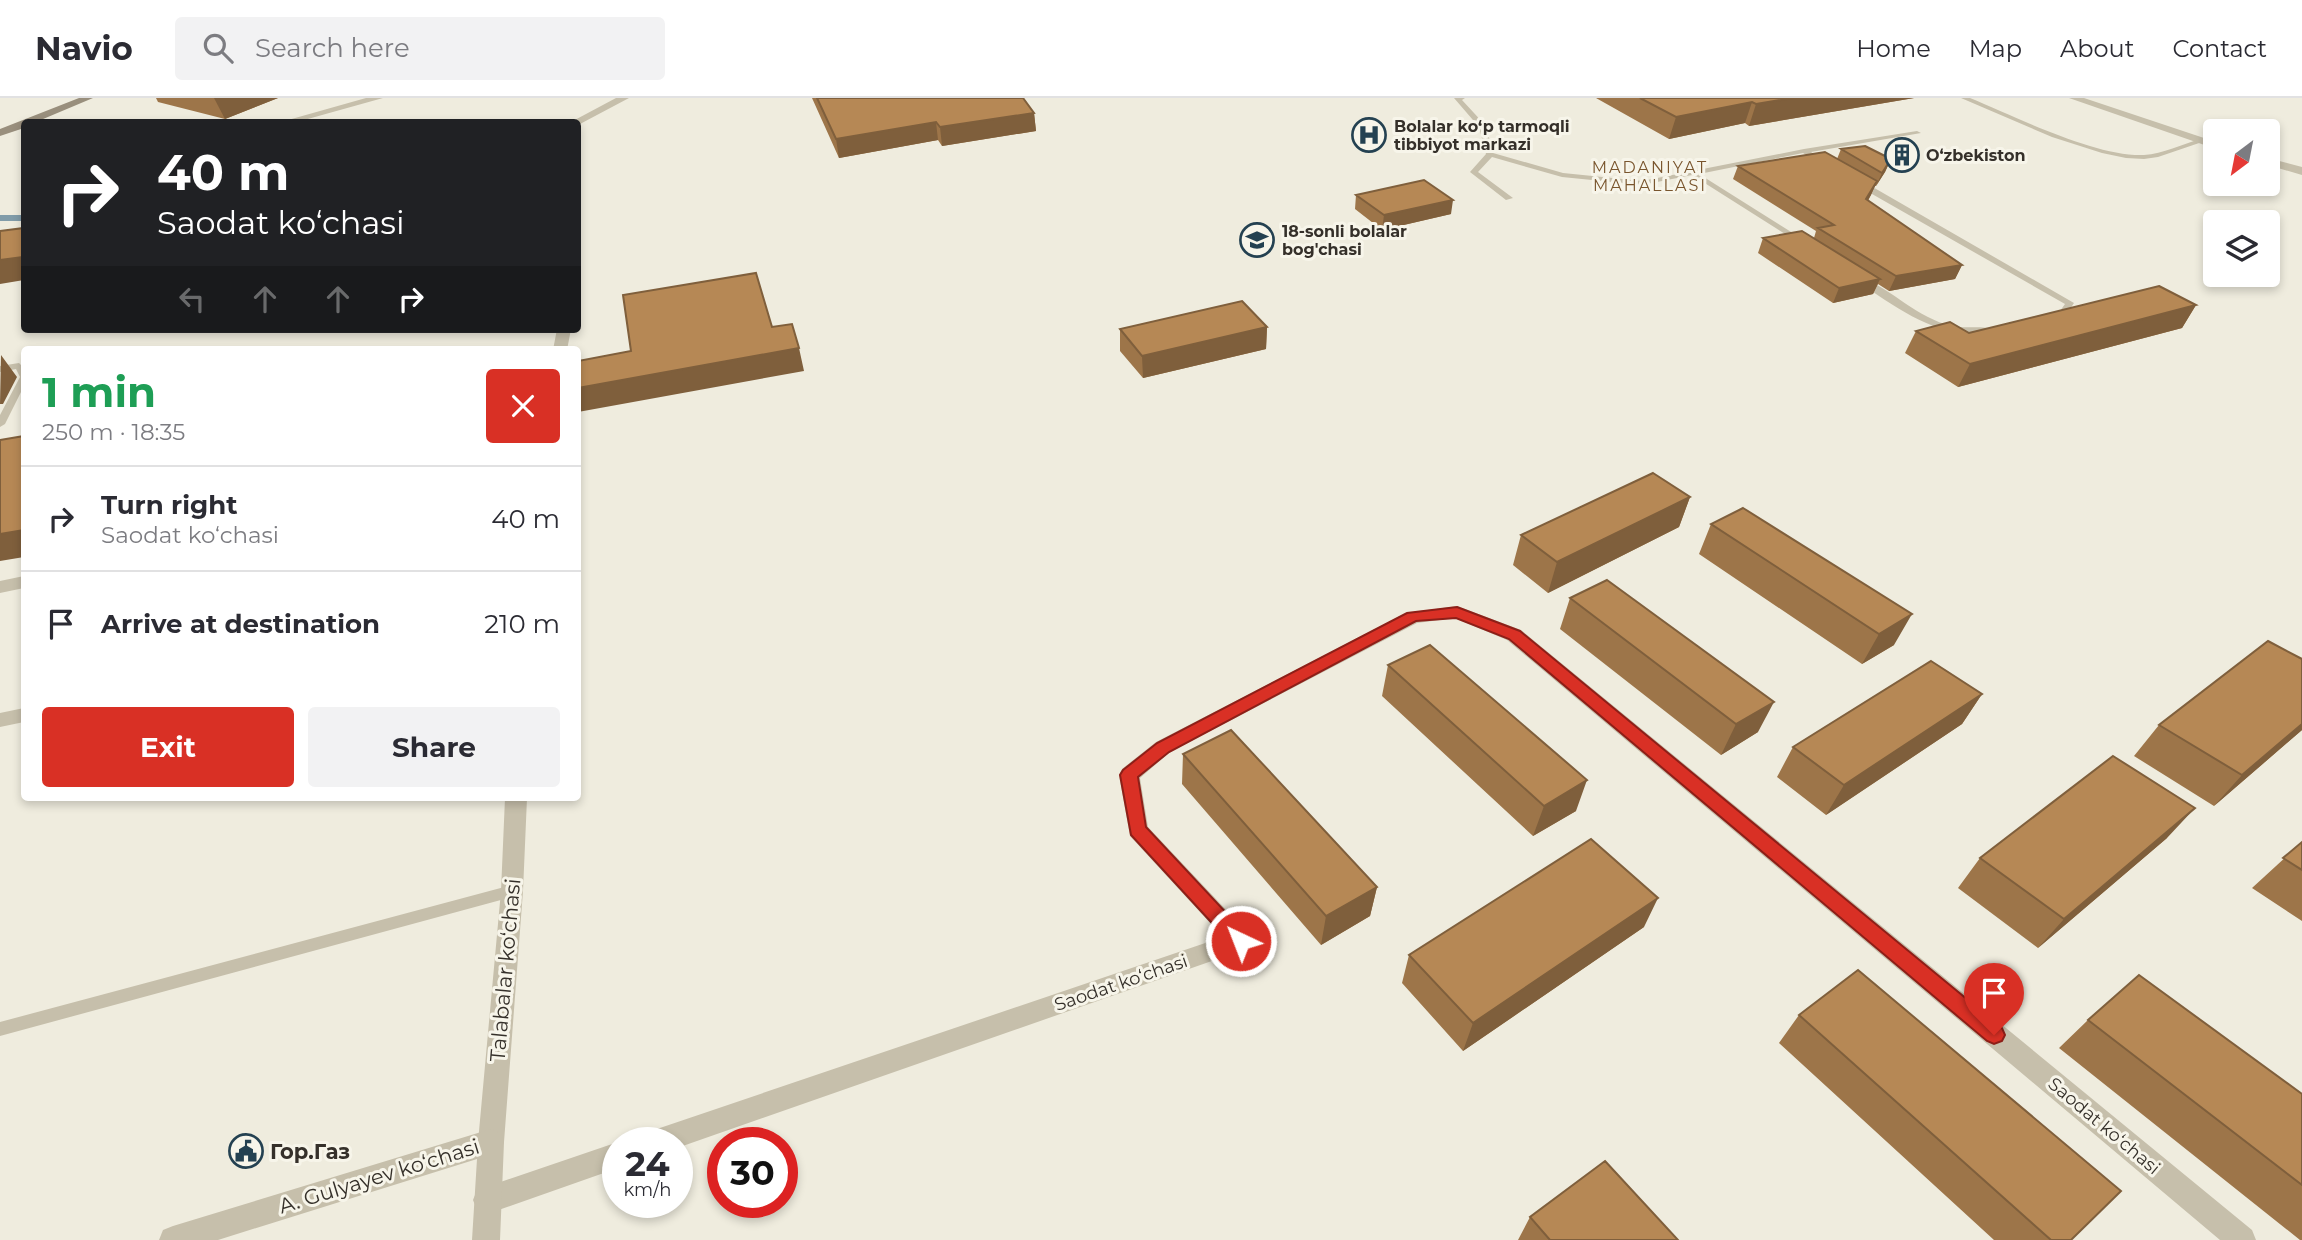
<!DOCTYPE html>
<html lang="en">
<head>
<meta charset="utf-8">
<style>
  body { margin:0; font-family:Montserrat,sans-serif; background:#f2f2f3; color:#2b2b33; height:100vh; display:flex; flex-direction:column; font-size:26px; white-space:nowrap }
  * { box-sizing:border-box; margin:0 }
  p { font-size:23px; color:#7c7c81 }
  .icon { flex:none; width:38px; height:38px; fill:none; stroke:currentColor; stroke-width:2; stroke-linecap:round; stroke-linejoin:round }
  .map { position:relative; flex:1; overflow:hidden }
  .sheet { position:absolute; left:21px; top:248px; width:560px; height:455px; display:flex; flex-direction:column; background:#fff; border-radius:7px; box-shadow:0 4px 10px #0003 }
  .sheet>* { flex:none }
  .top-card { position:absolute; left:21px; top:21px; width:560px; height:214px; border-radius:7px; box-shadow:0 4px 10px #0003; background:#202124; color:#fff; overflow:hidden }
  .needle { width:46px; rotate:212deg }
  .fabs { position:absolute; left:2203px; top:21px; display:grid; gap:14px }
  .fabs a { display:grid; place-items:center; width:77px; height:77px; border-radius:7px; background:#fff; box-shadow:0 4px 10px #0003; font-size:35px }
  .speed { position:absolute; left:602px; top:1029px; display:flex; gap:14px; font-size:35px; font-weight:700; text-align:center }
  .speed>* { display:grid; place-content:center; width:91px; height:91px; border-radius:50%; background:#fff; box-shadow:0 4px 10px #0003; line-height:1 }
  .speed small { font-size:18px; font-weight:400 }
  .speed .limit { border:10px solid #d22; background:#fff; color:#111 }
  .pin { position:absolute; display:grid; place-items:center; width:60px; height:60px; color:#fff; margin:-72px -30px; border-radius:50% 50% 50% 0; rotate:-45deg; box-shadow:0 0 7px #0007 }
  .pin .icon { rotate:45deg }
  .me { position:absolute; width:77px; margin:-38px; rotate:317deg; stroke-linejoin:round; filter:drop-shadow(0 0 5px #0008) }
  .turn { display:flex; align-items:center; gap:24px; height:147px; padding:0 21px; font-size:32px }
  .turn .icon { width:91px; height:91px; stroke-width:2.5 }
  .turn b { display:block; font-size:49px; line-height:60px }
  .lanes { display:flex; align-items:center; height:66px; padding:0 21px; background:#0003; justify-content:center; gap:35px; direction:ltr }
  .lanes .off { opacity:.35 }
  .round { display:grid; place-items:center; flex:none; width:74px; height:74px; border-radius:7px; background:#f2f2f3 }
  .headline { display:flex; align-items:center; justify-content:space-between; height:119px; padding:0 21px }
  h1 { font-size:42px; font-weight:700; line-height:52px; color:#1e9e55 }
  .primary-button { display:flex; gap:14px; margin-top:auto; padding:14px 21px }
  .primary-button a { flex:1; height:80px; border-radius:7px; background:#d93025; color:#fff; font-size:28px; font-weight:700; line-height:80px; text-align:center }
  .primary-button a+a { background:#f2f2f3; color:#2b2b33 }
  ul { padding:0; list-style:none }
  li { display:flex; align-items:center; gap:21px; height:105px; padding:0 21px; border-top:2px solid #e1e1e2 }
  li div { flex:1 }
  li b { display:block; font-size:26px }
  li em { font-style:normal }
  header { display:flex; align-items:center; gap:42px; box-sizing:border-box; height:98px; padding:0 35px; background:#fff; border-bottom:2px solid #e1e1e2 }
  header strong { font-size:33px }
  nav { display:flex; gap:38px; margin-inline-start:auto; font-size:24px }
  .search { width:490px; height:63px; background:#f2f2f3; display:flex; align-items:center; gap:18px; box-sizing:border-box; padding:0 24px; border-radius:7px; color:#7c7c81; font-size:26px }
  .map>svg:first-child { display:block }
  .lines { fill:none; stroke-linecap:round; stroke-linejoin:round }
  .stream { stroke:#819ca9; stroke-width:6 }
  .service { fill:#c6bfab; fill-rule:evenodd }
  .minor { fill:#c6bfab; fill-rule:evenodd }
  .tertiary { fill:#c6bfab; fill-rule:evenodd }
  .secondary { fill:#998f7d; fill-rule:evenodd }
  .wall { fill:#9d7549 }
  .shaded-wall { fill:#7f5f3c }
  .building { fill:#b68855; stroke:#7f5f3c; stroke-width:2 }
  .route { fill:#d93025; stroke:#8d1f18; stroke-width:2 }
  .labels { text-anchor:middle; dominant-baseline:central; stroke-width:6; stroke-linejoin:round; paint-order:stroke }
  .far-poi-label { font-size:16px; font-weight:bold; fill:#35302a; stroke:#f7f5ea; text-anchor:start }
  .far-neighbourhood-label { font-size:16px; letter-spacing:2px; fill:#79552d; stroke:#f7f5ea }
  .street-label { font-size:18px; fill:#35302a; stroke:#f7f5ea }
  .near-street-label { font-size:21px; fill:#35302a; stroke:#f7f5ea }
  .near-poi-label { font-size:21px; font-weight:bold; fill:#35302a; stroke:#f7f5ea; text-anchor:start }
</style>
</head>
<body>
<header>
<strong>Navio</strong>
<div class="search"><svg class="icon" aria-label="search" viewBox="0 0 24 24"><circle cx="10" cy="10" r="6"/><path d="M15 15l6 6"/></svg>Search here</div>
<nav><a>Home</a><a>Map</a><a>About</a><a>Contact</a></nav>
</header>
<div class="map">
<svg width="2302" height="1142" viewBox="0 0 2302 1142">
  <rect width="100%" height="100%" fill="#efecde"/>
  <g class="lines">
    <path class="stream" d="M0 120H24"/>
    <path class="service" d="M1454 0H1465L1462 2 1486 28 1493 55 1563 75 1642 83 1804 51 1917 33 1921 35 1811 54 1826 63V67H1823L1803 55 1699 76 1804 142V146H1801L1692 77 1642 87 1562 79 1492 59 1478 74 1513 100 1506 102 1470 74 1486 56 1479 29Z
      M1961 0H1970C2016 19 2096 59 2144 57 2163 56 2182 46 2201 41L2205 43 2158 59 2144 61 2126 60 2102 55 2052 39Z
      M1858 84H1864L2074 205 2066 217 2049 220V216L2060 213 2065 206 1858 88Z
      M1861 179C1893 192 1917 220 1952 228 1964 231 1986 227 1994 232 1989 235 1985 235 1979 235 1932 238 1895 208 1858 184V180Z
      M19 265 24 270V288L5 326 0 329V317L20 279 16 271 0 274V268Z
      M512 787 517 789 519 793 517 797 512 799 0 938V924Z"/>
    <path class="minor" d="M366 0H383L297 24H281Z
      M616 0H629L580 26 571 24Z
      M2069 0H2084L2216 44V51Z
      M2268 60 2302 69V77L2268 67Z
      M557 231H571L567 252H553Z
      M24 478V490L0 495V483Z
      M1457 508 1521 532 2252 1132 2256 1142H2220L1507 542 1455 520 1417 525 1170 654 1140 680 1148 729 1249 836 1253 843 1249 850 677 1050V1045H641L645 1036 654 1032 1223 839 1130 738 1119 677 1122 671 1156 644 1406 515Z
      M24 610V624L0 629V615Z
      M505 700H527L523 793 504 1044 500 1053 491 1057 482 1053 478 1044 501 793Z
      M618 1044V1070L487 1116 477 1112 473 1102 477 1092Z"/>
    <path class="tertiary" d="M491 1031 500 1035 504 1044 500 1142H472L477 1061 218 1142H159L163 1132 173 1128Z"/>
    <path class="secondary" d="M79 0H93L36 24H24V30L0 38V31Z"/>
  </g>
  <path class="wall" d="M156 0H278L225 21 158 4Z
    M812 0H1023L1034 15 1036 33 942 48 938 42 839 60Z
    M1596 0H1914L1749 28 1745 25 1669 41Z
    M1841 51 1891 61 1885 74 1876 88H1875L1868 103 1962 167 1955 181 1889 193 1878 186 1873 196 1833 205 1758 155 1763 140H1814L1816 133 1733 81 1738 68 1837 61Z
    M1356 97 1451 116 1382 132 1355 111Z
    M2196 207 2182 230 1958 289 1905 255 1916 233 1969 235Z
    M1267 229 1266 251 1143 280 1120 253V231Z
    M1690 399 1679 429 1548 495 1513 467 1521 437Z
    M1743 410 1894 547 1862 566 1699 456 1711 426Z
    M1570 500 1758 634 1721 657 1560 531Z
    M2302 561V632L2214 708 2134 658 2159 627Z
    M1388 567 1576 713 1533 738 1382 598Z
    M1982 596 1962 626 1826 717 1777 679 1793 649Z
    M1183 656 1377 789 1370 818 1321 847 1182 686Z
    M2167 740 2038 850 1958 790 1980 760Z
    M2302 744V823L2252 790Z
    M1644 829 1463 953 1402 885 1409 857Z
    M1799 917 2071 1142H1994L1779 945Z
    M2088 922 2302 996V1142H2300L2059 950Z
    M1530 1119 1678 1142H1518Z"/>
  <path class="shaded-wall" d="M214 0H278L225 21Z
    M1793 0H1914L1749 28 1756 6Z
    M1752 4 1745 25 1669 41 1676 19Z
    M1034 15 1036 33 942 48 940 29Z
    M936 24 938 42 839 60 836 41Z
    M1891 61 1885 74 1876 88 1882 75Z
    M1877 83 1871 97 1860 115 1866 101Z
    M1453 102 1451 116 1382 132 1384 117Z
    M24 156V182L0 186V162Z
    M1962 167 1955 181 1889 193 1896 178Z
    M1880 181 1873 196 1833 205 1839 190Z
    M2196 207 2182 230 1958 289 1970 266Z
    M1267 229 1266 251 1143 280 1142 258Z
    M799 250 804 273 578 314V290Z
    M1 257 17 279 3 306H0Z
    M1690 399 1679 429 1548 495 1557 464Z
    M24 432V459L0 463V436Z
    M1912 516 1894 547 1862 566 1879 536Z
    M1982 596 1962 626 1826 717 1844 687Z
    M1774 604 1758 634 1721 657 1736 626Z
    M2302 626V632L2214 708 2242 677Z
    M1587 682 1576 713 1533 738 1544 708Z
    M2195 710 2167 740 2038 850 2064 821Z
    M1377 789 1370 818 1321 847 1326 818Z
    M1658 800 1644 829 1463 953 1473 925Z"/>
  <path class="building" d="M817 0H1023L1034 15 940 29 936 24 836 41Z
    M1640 0H1793L1756 6 1752 4 1676 19Z
    M1865 48 1891 61 1882 75 1841 51Z
    M1825 54 1877 83 1866 101 1962 167 1896 178 1818 130 1834 127 1738 68Z
    M1424 82 1453 102 1384 117 1356 97Z
    M24 130V156L23 159 0 162V133Z
    M1802 133 1880 181 1839 190 1763 140Z
    M756 175 772 229 792 226 799 250 578 290V263L631 253 623 197Z
    M2159 188 2196 207 1970 266 1916 233 1950 224 1969 235Z
    M1242 203 1267 229 1142 258 1120 231Z
    M24 338V432L0 436V342Z
    M1653 375 1690 399 1557 464 1521 437Z
    M1743 410 1912 516 1879 536 1711 426Z
    M1607 482 1774 604 1736 626 1570 500Z
    M2268 543 2302 561V626L2242 677 2159 627Z
    M1430 547 1587 682 1544 708 1388 567Z
    M1931 563 1982 596 1844 687 1793 649Z
    M1231 632 1377 789 1326 818 1183 656Z
    M2113 658 2195 710 2064 821 1980 760Z
    M1591 741 1658 800 1473 925 1409 857Z
    M2302 744V772L2283 760Z
    M1858 872 2121 1093 2071 1142H2051L1799 917Z
    M2139 877 2302 996V1087L2088 922Z
    M1605 1063 1678 1142H1550L1530 1119Z"/>
  <path class="route" d="M1457 509 1520 533 2002 930 2005 937 2002 943 1994 946 1987 943 1509 541 1456 520 1416 523 1169 654 1138 679 1146 729 1247 837 1250 843 1247 849 1241 851 1234 849 1131 737 1120 677 1123 672 1157 645 1407 515Z"/>
  <defs>
    <g id="hospital-ring" transform="scale(1.75)"><circle r="9.5" fill="#f7f5ea" stroke="#244151" stroke-width="1.5"/><path d="M-5-5h3v3.5h4V-5h3V5h-3V1.5h-4V5h-3Z" fill="#244151"/></g>
    <g id="building-ring" transform="scale(1.75)"><circle r="9.5" fill="#f7f5ea" stroke="#244151" stroke-width="1.5"/><path d="M-4-6H4V6H1V3H-1V6H-4ZM-2.5-4.3h1.7v1.8h-1.7ZM.8-4.3h1.7v1.8H.8ZM-2.5-1h1.7V.8h-1.7ZM.8-1h1.7V.8H.8Z" fill="#244151"/></g>
    <g id="school-ring" transform="scale(1.75)"><circle r="9.5" fill="#f7f5ea" stroke="#244151" stroke-width="1.5"/><path d="M0-5L7-2L0 1L-7-2ZM-4 1L0 2.5L4 1V4Q0 6-4 4Z" fill="#244151"/></g>
    <g id="civic-ring" transform="scale(1.75)"><circle r="9.5" fill="#f7f5ea" stroke="#244151" stroke-width="1.5"/><path d="M-.6-6.5H3V-4.5H.6V-3L4-1V1h2V6H-6V1h2V-1L-.6-3ZM-1.2 2.5V6h2.4V2.5Z" fill="#244151"/></g>
  </defs>
  <g fill-rule="evenodd">
    <use href="#hospital-ring" x="1369" y="37"/>
    <use href="#building-ring" x="1902" y="57"/>
    <use href="#school-ring" x="1257" y="142"/>
    <use href="#civic-ring" x="246" y="1053"/>
  </g>
  <g class="labels">
    <g class="far-poi-label">
      <text x="1394" y="28">Bolalar ko‘p tarmoqli<tspan x="1394" dy="18">tibbiyot markazi</tspan></text>
      <text x="1926" y="57">Oʻzbekiston</text>
      <text x="1282" y="133">18-sonli bolalar<tspan x="1282" dy="18">bog'chasi</tspan></text>
    </g>
    <g class="far-neighbourhood-label">
      <text x="1650" y="69">MADANIYAT<tspan x="1650" dy="18">MAHALLASI</tspan></text>
    </g>
    <g class="street-label">
      <text transform="translate(1121 885) rotate(-19)">Saodat ko‘chasi</text>
      <text transform="translate(2104 1028) rotate(40)">Saodat ko‘chasi</text>
    </g>
    <g class="near-street-label">
      <text transform="translate(505 872) rotate(-85)">Talabalar ko‘chasi</text>
      <text transform="translate(379 1078) rotate(-17)">A. Gulyayev ko‘chasi</text>
    </g>
    <g class="near-poi-label">
      <text x="270" y="1053">Гор.Газ</text>
    </g>
  </g>
</svg>
<div class="fabs">
<a><svg class="needle" viewBox="-14 -14 28 28"><path d="M0-13l5 13h-10z" fill="#e53935"/><path d="M0 13l5-13h-10z" fill="#7c7c81"/></svg></a>
<a><svg class="icon" aria-label="layers" viewBox="0 0 24 24"><path d="M12 4l9 5-9 5-9-5zM3 14l9 5 9-5"/></svg></a>
</div>
<div class="speed"><div>24<small>km/h</small></div><div class="limit">30</div></div>
<div class="pin" style="left:1994px;top:937px;background:#d93025"><svg class="icon" aria-label="arrive" viewBox="0 0 24 24"><path d="M6 21V4h12l-3 4 3 4H6"/></svg></div>
<svg class="me" style="left:1241px;top:843px" viewBox="-20 -20 40 40"><circle r="17" fill="#d93025" stroke="#fff" stroke-width="3"/><path d="M0-11L8 9 0 5-8 9z" fill="#fff"/></svg>
<div class="top-card">
<div class="turn"><svg class="icon" aria-label="right" viewBox="0 0 24 24"><path d="M7 20v-9h11M14 6l5 5-5 5"/></svg><div><b>40 m</b>Saodat ko‘chasi</div></div>
<div class="lanes"><svg class="icon off" aria-label="left" viewBox="0 0 24 24"><path d="M17 20v-9H6M10 6l-5 5 5 5"/></svg><svg class="icon off" aria-label="ahead" viewBox="0 0 24 24"><path d="M12 20V5M6 11l6-6 6 6"/></svg><svg class="icon off" aria-label="ahead" viewBox="0 0 24 24"><path d="M12 20V5M6 11l6-6 6 6"/></svg><svg class="icon" aria-label="right" viewBox="0 0 24 24"><path d="M7 20v-9h11M14 6l5 5-5 5"/></svg></div>
</div>
<section class="sheet">
<div class="headline"><div><h1>1 min</h1><p>250 m · 18:35</p></div><a class="round" style="background:#d93025;color:#fff"><svg class="icon" aria-label="close" viewBox="0 0 24 24"><path d="M6 6l12 12M18 6L6 18"/></svg></a></div>
<ul>
<li><svg class="icon" aria-label="right" viewBox="0 0 24 24"><path d="M7 20v-9h11M14 6l5 5-5 5"/></svg><div><b>Turn right</b><p>Saodat ko‘chasi</p></div><em>40 m</em></li>
<li><svg class="icon" aria-label="arrive" viewBox="0 0 24 24"><path d="M6 21V4h12l-3 4 3 4H6"/></svg><div><b>Arrive at destination</b></div><em>210 m</em></li>
</ul>
<div class="primary-button"><a>Exit</a><a>Share</a></div>
</section>
</div>
</body>
</html>
